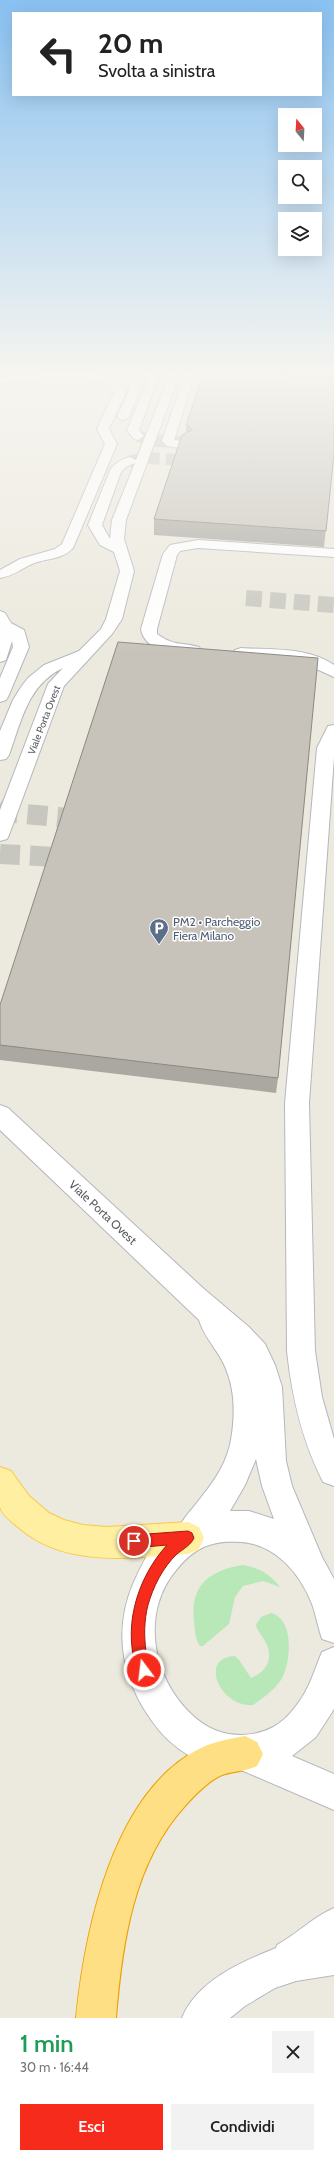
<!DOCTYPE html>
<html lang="it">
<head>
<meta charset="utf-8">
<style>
  body { margin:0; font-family:Cabin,sans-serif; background:#f2f2f2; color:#222; height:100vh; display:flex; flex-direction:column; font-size:15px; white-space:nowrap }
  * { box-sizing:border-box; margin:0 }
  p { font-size:13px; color:#767676 }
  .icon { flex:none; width:22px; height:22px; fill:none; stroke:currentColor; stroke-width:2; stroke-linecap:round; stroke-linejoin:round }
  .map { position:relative; height:2018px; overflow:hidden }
  .details { display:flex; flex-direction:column; background:#fff; flex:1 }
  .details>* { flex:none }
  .banner { position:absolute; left:12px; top:12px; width:310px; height:84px; border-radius:0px; box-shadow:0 4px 16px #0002; background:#fff; color:#222; overflow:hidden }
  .needle { width:26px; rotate:342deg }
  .controls { position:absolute; left:278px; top:108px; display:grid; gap:8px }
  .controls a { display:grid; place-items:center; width:44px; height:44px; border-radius:0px; background:#fff; box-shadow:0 4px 16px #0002; font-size:20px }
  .pin { position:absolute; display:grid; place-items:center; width:34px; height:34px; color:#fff; margin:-17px; border:2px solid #fff; border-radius:50%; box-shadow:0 1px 4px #0007 }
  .me { position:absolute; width:44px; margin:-22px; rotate:345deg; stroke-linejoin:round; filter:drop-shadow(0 0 3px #0008) }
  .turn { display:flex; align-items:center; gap:14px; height:84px; padding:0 20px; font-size:18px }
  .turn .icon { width:52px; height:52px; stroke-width:2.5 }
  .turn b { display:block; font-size:28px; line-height:34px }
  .round { display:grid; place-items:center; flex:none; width:42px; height:42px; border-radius:0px; background:#f2f2f2 }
  .overview { display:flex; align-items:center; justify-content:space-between; height:68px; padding:0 20px }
  h1 { font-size:24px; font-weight:600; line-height:30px; color:#1e9e55 }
  .primary-button { display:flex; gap:8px; margin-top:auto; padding:8px 20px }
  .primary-button a { flex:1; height:46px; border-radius:0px; background:#f62b1b; color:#fff; font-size:16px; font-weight:600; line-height:46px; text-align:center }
  .primary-button a+a { background:#f2f2f2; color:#222 }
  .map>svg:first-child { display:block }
  .green { fill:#b8e7b8 }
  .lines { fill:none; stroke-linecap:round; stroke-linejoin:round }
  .minor-tunnel-far2 { stroke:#c7c6bf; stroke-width:12; stroke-dasharray:12 6; stroke-linecap:butt }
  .minor-tunnel-far1 { stroke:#c7c6bf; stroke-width:16; stroke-dasharray:16 8; stroke-linecap:butt }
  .minor-tunnel { stroke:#c7c6bf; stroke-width:20; stroke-dasharray:20 10; stroke-linecap:butt }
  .minor-casing { stroke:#b5b7bd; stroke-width:2 }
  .major-casing { stroke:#fcc848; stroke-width:2 }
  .highway-casing { stroke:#eba000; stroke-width:2 }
  .minor { fill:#fff; fill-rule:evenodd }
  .major { fill:#ffefa1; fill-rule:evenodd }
  .highway { fill:#ffdf83; fill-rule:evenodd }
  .wall { fill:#aba8a1 }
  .building { fill:#c7c3bb; stroke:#8b8883 }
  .route { fill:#f62b1b; stroke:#a01c12 }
  .labels { text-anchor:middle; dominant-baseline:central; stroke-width:3; stroke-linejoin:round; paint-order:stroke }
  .far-street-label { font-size:10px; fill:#585c61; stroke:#fff }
  .service-label { font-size:12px; fill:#4e5e75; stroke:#fff; text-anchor:start }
  .street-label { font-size:12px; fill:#585c61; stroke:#fff }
</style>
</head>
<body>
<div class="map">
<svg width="334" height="2018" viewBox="0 0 334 2018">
  <rect width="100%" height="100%" fill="#ece9de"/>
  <path class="green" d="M243 1565C259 1568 270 1574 280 1587L263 1581 243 1586 235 1597 229 1624 203 1646H200C195 1639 195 1630 194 1622 190 1585 208 1571 243 1565Z
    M271 1613C295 1619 291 1663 281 1680 274 1690 263 1698 253 1705 220 1708 198 1657 235 1656L239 1660 251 1678C266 1672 274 1659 266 1643 263 1636 258 1633 256 1625L261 1617Z"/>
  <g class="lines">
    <path class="minor-tunnel-far2" d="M138 436 153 441 185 442
      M130 461 149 458 179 460"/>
    <path class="minor-tunnel-far1" d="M246 598 334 605"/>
    <path class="minor-tunnel" d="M0 804 15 813 68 818
      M0 854 56 857"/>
    <g class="minor-casing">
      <path id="minor" d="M115 371C129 371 135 373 141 386L129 417 123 420 117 417 131 386 128 380Z
        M143 371H154L157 382 139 430 144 436 138 440 134 439 127 430 147 382Z
        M171 371H181L126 520 124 539 134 571 122 619 112 634 64 686 9 835 7 839 0 841V810L48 684 63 668C28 684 21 722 9 755L6 759 0 760V731L13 700 21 687 28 678 44 665 79 651 101 629 106 619 120 571 114 552 100 545 88 525 111 468C117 462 122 459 130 457L136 460ZM135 463 112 520 110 539 102 525 121 472 126 467Z
        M186 371H196L174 440 188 442 190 445 184 449 167 446 162 441Z
        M57 373C75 373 99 371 116 380 120 382 123 388 126 392L109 429 117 444 73 548C62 560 46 558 32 564 21 569 13 576 0 578V570L20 559 55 549 62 544 105 444 97 429 114 392 108 384 73 379 0 383V377Z
        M198 540 334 549V557L198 548 180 551 177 555 157 629V634C174 646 180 642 199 647L201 650 199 653C180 658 144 651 141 629L163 554 170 545Z
        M0 611 5 613 11 623 24 630 29 647 8 697 6 700 0 702V678L13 647 12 641 6 660 0 662Z
        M241 648C271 650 308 647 334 665V677L301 662 235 656 233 653 235 650Z
        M334 725V757L309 1103 315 1351 322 1397 334 1439V1486L323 1482C302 1440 292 1398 287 1351L285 1103 317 748 328 726Z
        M0 1105 8 1108 204 1289 249 1327 265 1344 275 1365 282 1387 286 1461 292 1486 322 1557 334 1579V1643L322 1639C318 1627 316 1615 312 1604 300 1573 275 1544 241 1542 212 1540 195 1547 177 1569 140 1612 152 1677 191 1714 206 1728 221 1735 242 1735 266 1734 282 1725 296 1706 309 1690 314 1671 322 1652L334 1647V1709L316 1737 292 1756 334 1774V1810L241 1770C206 1771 171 1749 152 1721 122 1679 113 1632 133 1584 139 1571 144 1558 154 1547 161 1539 171 1533 179 1526 183 1521 187 1514 192 1509 208 1489 224 1470 230 1445 236 1415 236 1384 220 1357 213 1345 203 1334 199 1320L0 1130ZM256 1459 262 1486 274 1519 249 1511H230L245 1485Z
        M334 1908V1975L296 1981 275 1988 245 2006 230 2018H182C197 1981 241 1962 276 1948L277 1945C297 1934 313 1917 334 1908Z"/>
    </g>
    <g class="major-casing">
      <path id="major" d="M0 1467 11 1471 29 1496 49 1513 64 1520 83 1525 107 1527 188 1522 199 1527 204 1538 199 1549 188 1554C130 1558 65 1568 18 1527 12 1522 2 1515 0 1507 0 1495 0 1479 0 1467Z"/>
    </g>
    <g class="highway-casing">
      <path id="highway" d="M245 1736 257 1742 263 1754 257 1766C245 1772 232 1771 222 1775 208 1781 195 1795 185 1806 133 1863 122 1944 116 2018H76C85 1930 113 1791 201 1748 216 1741 230 1739 245 1736Z"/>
    </g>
    <use href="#minor" class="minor"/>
    <use href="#major" class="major"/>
    <use href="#highway" class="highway"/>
  </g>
  <path class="wall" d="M186 425 334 454 324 547 154 535V519L186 434Z
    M0 1005 278 1078 276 1093 0 1060Z"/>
  <path class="building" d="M204 371 334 378V454L326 531 154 519 182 435 192 430 189 426 186 425Z
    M118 642 318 658 278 1078 0 1045V1005Z"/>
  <linearGradient id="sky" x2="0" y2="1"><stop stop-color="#89c1f1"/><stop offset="0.57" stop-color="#f6f5f0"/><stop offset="1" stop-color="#f6f5f0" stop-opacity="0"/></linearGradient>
  <rect width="334" height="654" fill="url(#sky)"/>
  <path class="route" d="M188 1531 192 1533 194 1538C191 1545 183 1549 177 1554 163 1567 153 1587 148 1605 144 1620 144 1637 146 1651 148 1660 152 1667 149 1675L144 1677 139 1675C121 1631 136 1579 167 1545L134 1548 129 1546 127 1541 129 1537 134 1535Z"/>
  <defs>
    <g id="parking-pin" transform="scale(1)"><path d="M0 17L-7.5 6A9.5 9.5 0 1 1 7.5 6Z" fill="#5c6f8a" stroke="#fff"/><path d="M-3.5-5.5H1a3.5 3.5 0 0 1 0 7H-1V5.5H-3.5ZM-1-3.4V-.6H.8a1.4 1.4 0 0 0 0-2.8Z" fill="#fff"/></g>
  </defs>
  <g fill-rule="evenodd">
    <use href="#parking-pin" x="159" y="928"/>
  </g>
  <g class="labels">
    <g class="far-street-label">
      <text transform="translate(44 720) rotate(-69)">Viale Porta Ovest</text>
    </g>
    <g class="service-label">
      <text x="173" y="921">PM2 • Parcheggio<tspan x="173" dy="14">Fiera Milano</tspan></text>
    </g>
    <g class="street-label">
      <text transform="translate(103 1212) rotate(43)">Viale Porta Ovest</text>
    </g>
  </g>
</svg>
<div class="controls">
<a><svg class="needle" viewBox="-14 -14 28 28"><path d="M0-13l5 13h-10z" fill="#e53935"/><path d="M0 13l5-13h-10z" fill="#767676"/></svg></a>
<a><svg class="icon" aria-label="search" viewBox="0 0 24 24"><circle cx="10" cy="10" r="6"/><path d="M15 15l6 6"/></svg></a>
<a><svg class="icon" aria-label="layers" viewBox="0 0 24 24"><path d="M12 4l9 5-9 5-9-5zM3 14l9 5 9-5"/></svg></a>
</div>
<div class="pin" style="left:134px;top:1541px;background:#d93025"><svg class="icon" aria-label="arrive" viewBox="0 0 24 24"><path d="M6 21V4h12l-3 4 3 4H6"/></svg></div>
<svg class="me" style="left:144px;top:1670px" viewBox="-20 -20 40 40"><circle r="17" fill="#f62b1b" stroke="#fff" stroke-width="3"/><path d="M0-11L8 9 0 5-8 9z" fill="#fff"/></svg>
<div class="banner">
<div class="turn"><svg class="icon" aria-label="left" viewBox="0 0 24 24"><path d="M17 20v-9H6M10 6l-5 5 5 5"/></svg><div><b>20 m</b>Svolta a sinistra</div></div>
</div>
</div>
<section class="details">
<div class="overview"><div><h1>1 min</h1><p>30 m · 16:44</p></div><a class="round"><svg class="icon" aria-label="close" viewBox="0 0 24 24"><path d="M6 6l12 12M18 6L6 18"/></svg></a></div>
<div class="primary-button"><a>Esci</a><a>Condividi</a></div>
</section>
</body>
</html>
